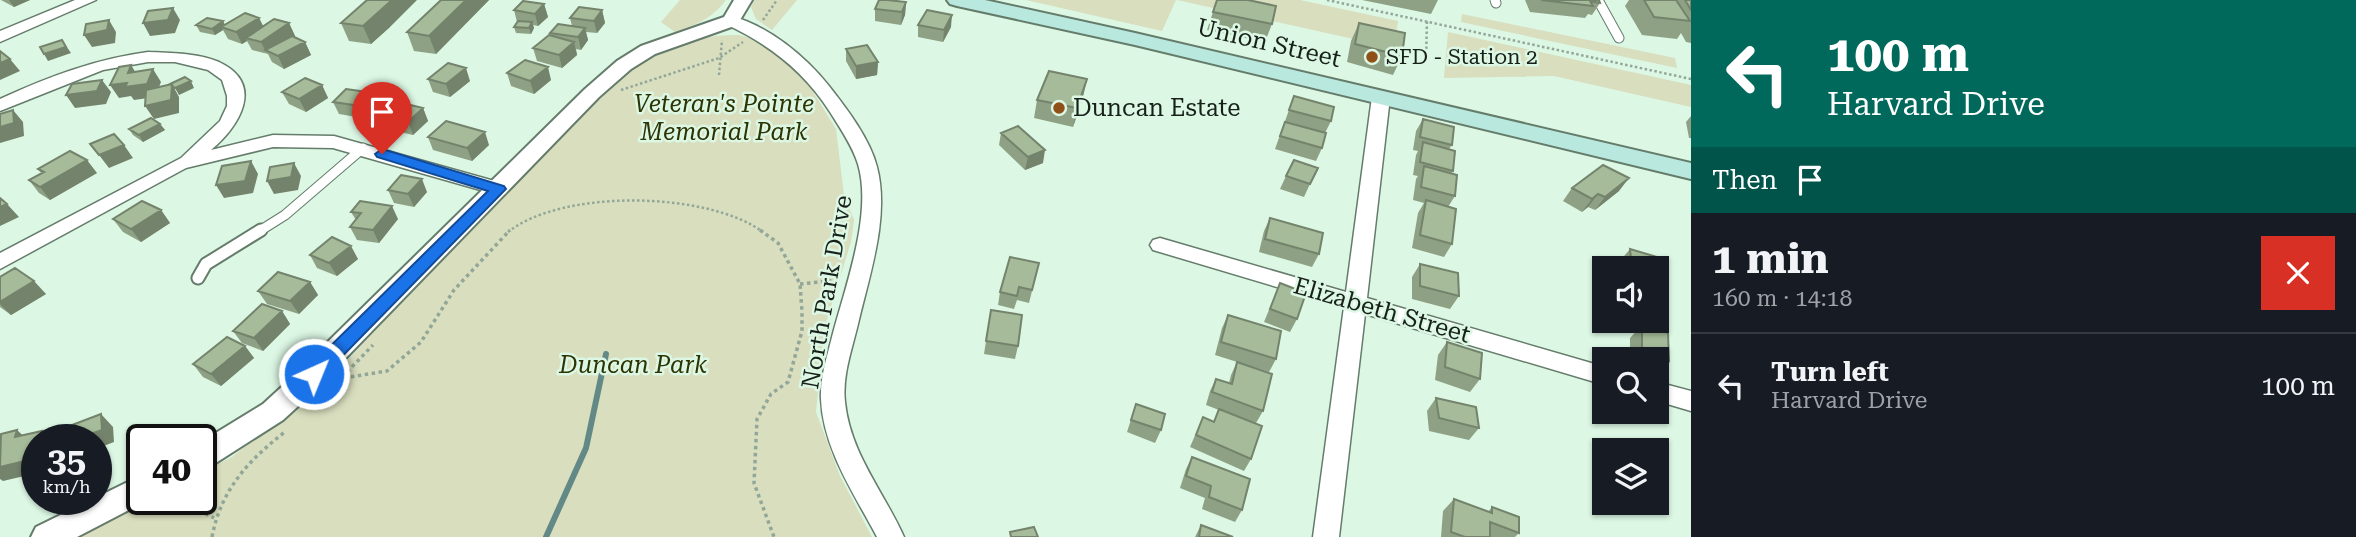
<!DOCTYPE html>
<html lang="en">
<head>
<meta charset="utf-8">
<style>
  body { margin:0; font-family:"Roboto Serif",serif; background:#242831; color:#f1f3f6; height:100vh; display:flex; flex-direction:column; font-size:26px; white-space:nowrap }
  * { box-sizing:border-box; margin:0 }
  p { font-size:23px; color:#9ea1a6 }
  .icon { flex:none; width:38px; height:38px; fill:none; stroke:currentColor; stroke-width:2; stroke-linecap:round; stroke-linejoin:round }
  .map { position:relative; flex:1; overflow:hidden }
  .details { display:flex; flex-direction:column; background:#171b24; width:665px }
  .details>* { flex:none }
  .banner { background:#00695c; color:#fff; overflow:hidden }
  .tools { position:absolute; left:1592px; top:256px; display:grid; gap:14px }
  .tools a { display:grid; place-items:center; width:77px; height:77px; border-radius:0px; background:#171b24; box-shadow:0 2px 5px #0004; font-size:35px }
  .speed { position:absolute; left:21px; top:424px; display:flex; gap:14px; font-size:35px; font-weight:700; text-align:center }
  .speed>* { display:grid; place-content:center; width:91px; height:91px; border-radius:50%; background:#171b24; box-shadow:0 2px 5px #0004; line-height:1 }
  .speed small { font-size:18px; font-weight:400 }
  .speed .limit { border:4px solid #111; border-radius:10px; background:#fff; color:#111 }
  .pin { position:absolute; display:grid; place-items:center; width:60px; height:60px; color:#fff; margin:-72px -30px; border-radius:50% 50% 50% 0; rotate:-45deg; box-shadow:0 0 7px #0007 }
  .pin .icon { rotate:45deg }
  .me { position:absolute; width:77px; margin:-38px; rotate:44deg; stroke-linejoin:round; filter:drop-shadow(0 0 5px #0008) }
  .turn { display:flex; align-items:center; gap:24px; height:147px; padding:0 21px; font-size:32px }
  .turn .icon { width:91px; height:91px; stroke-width:2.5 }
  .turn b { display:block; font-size:49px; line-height:60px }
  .then { display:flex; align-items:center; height:66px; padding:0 21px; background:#0003; gap:14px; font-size:26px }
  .round { display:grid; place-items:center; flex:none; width:74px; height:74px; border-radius:0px; background:#242831 }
  .summary { display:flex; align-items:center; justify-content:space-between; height:119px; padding:0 21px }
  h1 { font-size:42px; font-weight:700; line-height:52px }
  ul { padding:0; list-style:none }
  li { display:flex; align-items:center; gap:21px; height:105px; padding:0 21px; border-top:2px solid #363941 }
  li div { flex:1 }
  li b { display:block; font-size:26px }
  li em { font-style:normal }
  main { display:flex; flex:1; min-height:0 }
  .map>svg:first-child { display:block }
  .green { fill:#d8debe }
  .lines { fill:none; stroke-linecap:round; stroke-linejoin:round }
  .stream { stroke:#638986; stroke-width:6 }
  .service-far1-casing { stroke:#657c6b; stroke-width:11 }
  .service-casing { stroke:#657c6b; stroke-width:15 }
  .minor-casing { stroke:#657c6b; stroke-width:3 }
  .tertiary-casing { stroke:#657c6b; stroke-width:4 }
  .secondary-casing { stroke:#657c6b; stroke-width:4 }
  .path-far1 { stroke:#93a798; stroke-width:2.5; stroke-dasharray:2.5 2.5; stroke-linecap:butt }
  .path { stroke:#93a798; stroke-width:3.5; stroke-dasharray:3.5 3.5; stroke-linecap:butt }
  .service-far1 { stroke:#fff; stroke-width:9 }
  .service { stroke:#fff; stroke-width:11 }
  .minor { fill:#fff; fill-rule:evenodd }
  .tertiary { fill:#fff; fill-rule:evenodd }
  .secondary { fill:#b8e8de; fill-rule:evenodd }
  .wall { fill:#8ea184 }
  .shaded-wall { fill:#74836b }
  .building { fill:#a5bb99; stroke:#74836b; stroke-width:2 }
  .route { fill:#1a73e8; stroke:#114b97; stroke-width:2 }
  .poi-dot { fill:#905118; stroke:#dcf7e4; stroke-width:2.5 }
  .labels { text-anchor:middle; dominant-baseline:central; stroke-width:5; stroke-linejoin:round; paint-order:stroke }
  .far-poi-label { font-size:21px; fill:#172019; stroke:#dcf7e4; text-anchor:start }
  .street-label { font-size:24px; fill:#172019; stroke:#dcf7e4 }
  .park-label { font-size:24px; font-style:italic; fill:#2e3303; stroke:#dcf7e4 }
  .poi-label { font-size:24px; fill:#172019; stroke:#dcf7e4; text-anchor:start }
</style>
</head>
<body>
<main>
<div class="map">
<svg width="1691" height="537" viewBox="0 0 1691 537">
  <rect width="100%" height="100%" fill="#dcf7e4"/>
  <path class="green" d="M680 0H726C713 18 696 25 675 32L661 22Z
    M754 0H797L772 30 756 19 751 7Z
    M1026 0H1176L1162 31Z
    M1177 0H1300L1398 21 1394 48Z
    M1462 14 1675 58 1677 68 1461 22Z
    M1448 32 1691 85V107L1554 76 1444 78Z
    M739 35 761 41 776 51 807 82 836 129 844 195 854 220 851 242 824 330 816 412 840 476 872 537H71L146 499H201V472L232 457 340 368 599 95C641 58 682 34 739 35Z"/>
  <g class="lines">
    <path class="stream" d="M546 537 586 448 606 354"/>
    <g class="service-far1-casing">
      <path id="service-far1" d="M1495 0 1496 3
        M1598 0 1619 38
        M258 232 285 215 363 148"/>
    </g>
    <g class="service-casing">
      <path id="service" d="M198 278 206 264 261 230"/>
    </g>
    <g class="minor-casing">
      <path id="minor" d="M75 0H96L0 42V31Z
        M731 16C769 26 805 56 829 86 847 109 870 139 877 167 890 217 869 276 858 324 852 349 842 376 845 402 850 453 884 492 904 537H877C855 495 823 449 821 399 820 378 827 357 832 337 845 287 873 214 858 164 852 145 840 128 830 112 804 71 769 44 725 24L723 21Z
        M148 52C172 53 198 53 219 62 266 84 239 127 211 150L273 135 334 136 505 184 508 189 505 194 498 195 333 148 273 147 186 168 0 269V253L181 158 220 121 227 106V96L222 80 208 70 175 62H148L103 70 0 111V99C48 77 95 59 148 52Z
        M1381 92 1390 97 1367 298 1605 367V385L1365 314 1339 537H1313L1344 307 1153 250 1150 245 1153 240 1160 238 1346 292 1372 97Z
        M1657 382 1691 391V411L1657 401Z"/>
    </g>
    <g class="tertiary-casing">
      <path id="tertiary" d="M734 0H752L737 25 655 54 631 69 599 97 307 398 283 420 211 466 201 469V442L263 404 287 382 585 89 617 61 641 46 724 17Z
        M142 475V499H150L77 537H31L36 527Z"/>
    </g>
    <g class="secondary-casing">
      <path id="secondary" d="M947 0H985L1135 33 1691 163V179L1135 45 957 6 950 4Z"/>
    </g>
    <path class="path-far1" d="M1327 0 1691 79
      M763 20 777 0
      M1426 59 1427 21
      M719 75 722 40
      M621 90 719 58 743 42
      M508 232C562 189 707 191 763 232"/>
    <path class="path" d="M760 230 778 243 800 284 802 312V331L788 382 771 394 757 419 754 483 774 537
      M800 284 839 280
      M344 378 387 371 421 342 454 290 510 230
      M318 402 373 345
      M193 507 214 518
      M212 537C221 489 249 460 286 431"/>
    <use href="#service-far1" class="service-far1"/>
    <use href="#service" class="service"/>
    <use href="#minor" class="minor"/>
    <use href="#tertiary" class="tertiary"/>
    <use href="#secondary" class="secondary"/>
  </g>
  <path class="wall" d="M1 0H30L14 7Z
    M441 0H489L436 54 414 51 407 32Z
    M1217 0 1272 24 1265 42 1207 30Z
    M1362 0H1438L1431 14Z
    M1525 0H1599L1600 3 1592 15 1588 14 1585 18 1530 12Z
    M1629 0H1691V43L1686 42 1681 33 1677 39 1642 35 1625 6Z
    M906 2 905 15 901 25 875 21V9Z
    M544 4 548 17 538 26 533 25 534 28 531 34 516 33 514 27 517 22 514 10Z
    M602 10 605 23 597 33 586 32 588 40 581 50 576 49 577 55 562 68 537 61 533 48 551 36 550 33 572 26 570 18Z
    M259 18 263 26 289 23 295 36 293 37 305 42 311 55 284 69 272 62 268 54 252 50 247 41 242 44 228 39 223 30 215 35 200 32 196 25 223 21 225 25Z
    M341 23 390 27 371 44 349 41Z
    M1359 23 1402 56 1393 75 1347 62 1351 41Z
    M918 25 951 27 943 42 918 37Z
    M846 49 878 62 877 75 856 79 846 61Z
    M507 73 551 80 534 94 511 86Z
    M428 79 470 81 450 97 433 92Z
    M322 85 328 98 306 112 289 104 282 92Z
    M1294 96 1331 121 1325 133 1322 148 1316 161 1275 149Z
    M1083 97 1073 127 1034 118 1037 100Z
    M333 102 392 108H423L428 121 413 135 388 129 383 117 380 121 339 114Z
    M1691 116V138H1689L1686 122Z
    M1423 119 1452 145 1449 149 1453 171 1451 174 1455 196 1448 207 1452 244 1444 257 1412 248 1418 213 1424 203 1413 200 1416 179 1418 176 1413 175 1416 155 1418 151 1413 150 1416 131Z
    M160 124 165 130 143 142 133 135 129 129Z
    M1001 133 1043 163 1025 170 999 145Z
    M428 137 489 145 472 161 433 150Z
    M38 169 97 173 50 200 39 193 29 180 41 173Z
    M1286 176 1310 184 1304 197 1280 189Z
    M1572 188 1619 191 1595 210 1588 207 1582 212 1563 201Z
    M388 190 427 192 414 207 394 203Z
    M161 210 170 223 141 242 123 232 113 219Z
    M351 212 398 219 379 243 357 240 350 227 356 220Z
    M1270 218 1319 254 1312 267 1259 252 1264 231Z
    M1630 249 1657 257 1660 280 1657 283V268H1619V262Z
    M310 255 358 259 337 276 317 268Z
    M1039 263 1029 303 1017 300 1014 309 998 305 1000 292Z
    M1420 264 1459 296 1450 309 1412 299V277Z
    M0 277 46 294 11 315 0 307Z
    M310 282 318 295 299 314 267 304 258 291Z
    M1280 283 1297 319 1290 332 1264 322Z
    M991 310 1018 346 1015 359 984 354Z
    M282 311 290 324 263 351 242 343 233 331Z
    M1228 315 1276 359 1269 372 1215 355 1222 328Z
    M1642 325 1669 361 1657 372V359H1630V338Z
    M1447 342 1480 379 1470 392 1435 380 1438 355Z
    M245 346 254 358 221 386 203 377 193 364Z
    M1237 362 1263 411 1256 423 1242 418 1251 459 1244 471 1190 447 1203 417 1213 422 1219 410 1206 405 1210 391 1216 379 1229 383 1231 375Z
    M1436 398 1479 428 1469 440 1429 431 1427 411Z
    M1136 404 1161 430 1155 443 1127 432Z
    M1192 457 1242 510 1235 522 1202 509 1205 498 1180 488 1186 469Z
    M1454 499 1488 512 1492 507 1519 533 1515 537H1441L1443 511Z
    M1201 525 1233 537H1195Z"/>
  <path class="shaded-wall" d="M9 0H30L14 7Z
    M392 0H417L390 27 371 44 363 26Z
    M466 0H489L436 54 429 36Z
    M906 2 905 15 901 25 902 12Z
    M544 4 548 17 538 26 535 14Z
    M173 8 180 20 175 33 150 36 143 23Z
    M602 10 605 23 597 33 594 21Z
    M952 15 951 27 943 42 944 30Z
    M259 18 265 30 246 38 247 41 242 44 236 32Z
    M109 20 116 32 115 43 92 47 84 35Z
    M223 21 226 28 221 27 223 30 215 35 212 29Z
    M532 22 534 28 531 34 529 28Z
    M289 23 295 36 270 52 265 50 267 54 261 42Z
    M585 28 588 40 581 50 578 37Z
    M62 40 71 53 48 61 44 54Z
    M305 42 311 55 284 69 278 56Z
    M574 42 577 55 562 68 559 55Z
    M10 59 20 71 0 80V63Z
    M878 62 877 75 856 79V66Z
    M131 65 139 78 128 73Z
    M548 67 551 80 534 94 530 81Z
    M466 68 470 81 450 97 446 84Z
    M153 69 161 82 155 97 134 100 131 96 119 98 110 85Z
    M1087 79 1083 97 1073 127 1077 108Z
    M102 80 111 92 106 104 75 108 66 95Z
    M191 81 194 88 179 95 175 88Z
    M172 84 179 97V113L154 119 145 106Z
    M322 85 328 98 306 112 299 99Z
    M387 95 392 108 382 116 383 117 380 121 374 108Z
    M423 108 428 121 413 135 408 122Z
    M13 110 23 122 24 136 0 143V127Z
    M160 124 165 130 143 142 139 135Z
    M485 132 489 145 472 161 467 148Z
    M124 145 133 158 109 168 99 155Z
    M1045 150 1043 163 1025 170 1028 157Z
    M87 160 97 173 50 200 40 187Z
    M251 161 258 174 253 193 224 198 216 185Z
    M294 163 301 176 298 190 274 194 267 181Z
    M1629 178 1619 191 1595 210 1605 197Z
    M422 179 427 192 414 207 408 194Z
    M1598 194 1588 207 1582 212 1592 199Z
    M7 204 19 217 0 226V207Z
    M392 206 398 219 379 243 373 230Z
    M161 210 170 223 141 242 131 229Z
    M351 246 358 259 337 276 329 263Z
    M34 281 46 294 11 315 0 304V302Z
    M310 282 318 295 299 314 290 301Z
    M282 311 290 324 263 351 254 338Z
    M245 346 254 358 221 386 211 374Z
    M101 414 113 427 114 442 96 449V439H76Z
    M17 430 31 443 15 437Z
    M42 431 50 439H39Z
    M37 448V473L3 481 0 479V467Z"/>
  <path class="building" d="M367 0H392L363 26 341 23Z
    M441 0H466L429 36 407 32Z
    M879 0H887L906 2 902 12 875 9Z
    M1217 0H1248L1276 6 1272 24 1213 12Z
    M1541 0H1599L1600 3 1590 1 1593 6Z
    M1644 0H1676L1690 21 1654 17Z
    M1685 0H1691V10Z
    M523 1 544 4 535 14 514 10Z
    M579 7 602 10 594 21 570 18Z
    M173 8 168 20 143 23 148 11Z
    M927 10 952 15 944 30 918 25Z
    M245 13 259 18 236 32 221 27Z
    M207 18 223 21 212 29 196 25Z
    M274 19 289 23 261 42 246 38Z
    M109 20 107 30 84 35 86 24Z
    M518 21 532 22 529 28 514 27Z
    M1359 23 1405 33 1402 56 1355 44Z
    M558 24 585 28 578 37 550 33Z
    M549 35 574 42 559 55 533 48Z
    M292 36 305 42 278 56 265 50Z
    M62 40 66 47 44 54 40 47Z
    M867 45 878 62 856 66 846 49Z
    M0 51 10 59 0 63Z
    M525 60 548 67 530 81 507 73Z
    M448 63 466 68 446 84 428 79Z
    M131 65 128 73 153 69 147 84 125 87 127 83 110 85 119 67Z
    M1049 71 1087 79 1077 108 1037 100Z
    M185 77 191 81 175 88 170 84Z
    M305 78 322 85 299 99 282 92Z
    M102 80 97 91 66 95 72 84Z
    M172 84 171 100 145 106 146 90Z
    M346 89 387 95 374 108 333 102Z
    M1294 96 1334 107 1331 121 1289 110Z
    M398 102 423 108 408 122 382 116Z
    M13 110 14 123 0 127V114Z
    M151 118 160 124 139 135 129 129Z
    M1423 119 1454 127 1452 145 1420 137Z
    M446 121 485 132 467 148 428 137Z
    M1285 122 1326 133 1322 148 1280 136Z
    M1018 126 1045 150 1028 157 1001 133Z
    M114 134 124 145 99 155 90 144Z
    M1423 142 1455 151 1453 171 1420 162Z
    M70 151 87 160 40 187 29 180 44 172 38 169Z
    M1294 160 1318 168 1310 184 1286 176Z
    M251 161 245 181 216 185 222 166Z
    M294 163 291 177 267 181 270 167Z
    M1603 165 1629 178 1605 197 1598 194 1592 199 1572 188Z
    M1424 166 1457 175 1455 196 1421 187Z
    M401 175 422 179 408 194 388 190Z
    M0 198 7 204 0 207Z
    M1426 200 1456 209 1452 244 1420 235Z
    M142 201 161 210 131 229 113 219Z
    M360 201 392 206 373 230 350 227 361 213 351 212Z
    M1270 218 1323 233 1319 254 1265 239Z
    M332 237 351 246 329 263 310 255Z
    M1630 249 1657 257 1660 280H1657V268H1632Z
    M1010 257 1039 263 1032 290 1019 287 1017 296 1000 292Z
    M1420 264 1458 273 1459 296 1420 286Z
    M15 268 34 281 0 302V277Z
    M278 272 310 282 290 301 258 291Z
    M1280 283 1306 293 1297 319 1270 309Z
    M262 304 282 311 254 338 233 331Z
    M991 310 1022 315 1018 346 986 341Z
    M1228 315 1281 331 1276 359 1221 342Z
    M1642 325 1668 333 1669 361 1642 352Z
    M227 337 245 346 211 374 193 364Z
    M1447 342 1482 353 1480 379 1445 367Z
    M1237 362 1272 374 1263 411 1212 392 1216 379 1232 384Z
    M1436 398 1476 407 1479 428 1439 418Z
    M1136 404 1165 414 1161 430 1131 420Z
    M1219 409 1262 426 1251 459 1196 435 1203 417 1214 422Z
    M101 414 102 430 76 439H59V430Z
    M17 430 15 437 42 431 39 439H37V448L33 459 0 467 1 434Z
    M1192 457 1250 479 1242 510 1209 497 1211 486 1186 476Z
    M1454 499 1492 513V507L1519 517V533L1490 522V537H1465L1451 532Z
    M1201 525 1233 537H1199Z
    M1034 527 1038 537H1011L1010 532Z"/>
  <path class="route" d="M382 149 504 186 506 189 320 379H307L305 374 307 369 488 191 377 157 375 154Z"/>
  <g class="poi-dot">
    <circle cx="1372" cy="57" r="7"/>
    <circle cx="1059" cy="108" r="7"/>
  </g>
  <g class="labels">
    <g class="far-poi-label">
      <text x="1386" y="57">SFD - Station 2</text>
    </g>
    <g class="street-label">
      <text transform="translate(1269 43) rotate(13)">Union Street</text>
      <text transform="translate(827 292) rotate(-80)">North Park Drive</text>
      <text transform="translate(1382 310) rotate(16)">Elizabeth Street</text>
    </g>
    <g class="park-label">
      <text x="724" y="104">Veteran's Pointe<tspan x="724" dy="28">Memorial Park</tspan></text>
      <text x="633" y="365">Duncan Park</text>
    </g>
    <g class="poi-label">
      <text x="1073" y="108">Duncan Estate</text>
    </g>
  </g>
</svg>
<div class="tools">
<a><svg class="icon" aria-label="sound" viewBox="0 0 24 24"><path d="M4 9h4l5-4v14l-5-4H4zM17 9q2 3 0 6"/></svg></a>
<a><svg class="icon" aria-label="search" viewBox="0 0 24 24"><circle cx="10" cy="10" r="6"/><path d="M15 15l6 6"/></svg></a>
<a><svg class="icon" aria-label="layers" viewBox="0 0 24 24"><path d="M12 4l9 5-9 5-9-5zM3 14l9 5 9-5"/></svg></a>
</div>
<div class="speed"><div>35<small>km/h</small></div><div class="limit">40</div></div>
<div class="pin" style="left:382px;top:154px;background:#d93025"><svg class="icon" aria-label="arrive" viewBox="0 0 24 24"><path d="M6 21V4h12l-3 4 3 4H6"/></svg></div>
<svg class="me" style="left:314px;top:374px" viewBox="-20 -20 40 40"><circle r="17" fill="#1a73e8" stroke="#fff" stroke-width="3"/><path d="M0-11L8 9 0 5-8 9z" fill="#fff"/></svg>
</div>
<section class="details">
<div class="banner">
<div class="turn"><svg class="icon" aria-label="left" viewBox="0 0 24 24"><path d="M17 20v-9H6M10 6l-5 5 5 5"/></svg><div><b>100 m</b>Harvard Drive</div></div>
<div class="then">Then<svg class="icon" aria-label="arrive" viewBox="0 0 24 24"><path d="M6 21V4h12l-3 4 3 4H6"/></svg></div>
</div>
<div class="summary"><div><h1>1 min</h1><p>160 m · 14:18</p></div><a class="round" style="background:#d93025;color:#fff"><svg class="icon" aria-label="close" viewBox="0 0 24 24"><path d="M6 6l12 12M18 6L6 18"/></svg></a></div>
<ul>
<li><svg class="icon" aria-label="left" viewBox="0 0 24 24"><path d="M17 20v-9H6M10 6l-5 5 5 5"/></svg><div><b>Turn left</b><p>Harvard Drive</p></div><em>100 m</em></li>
</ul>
</section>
</main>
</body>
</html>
